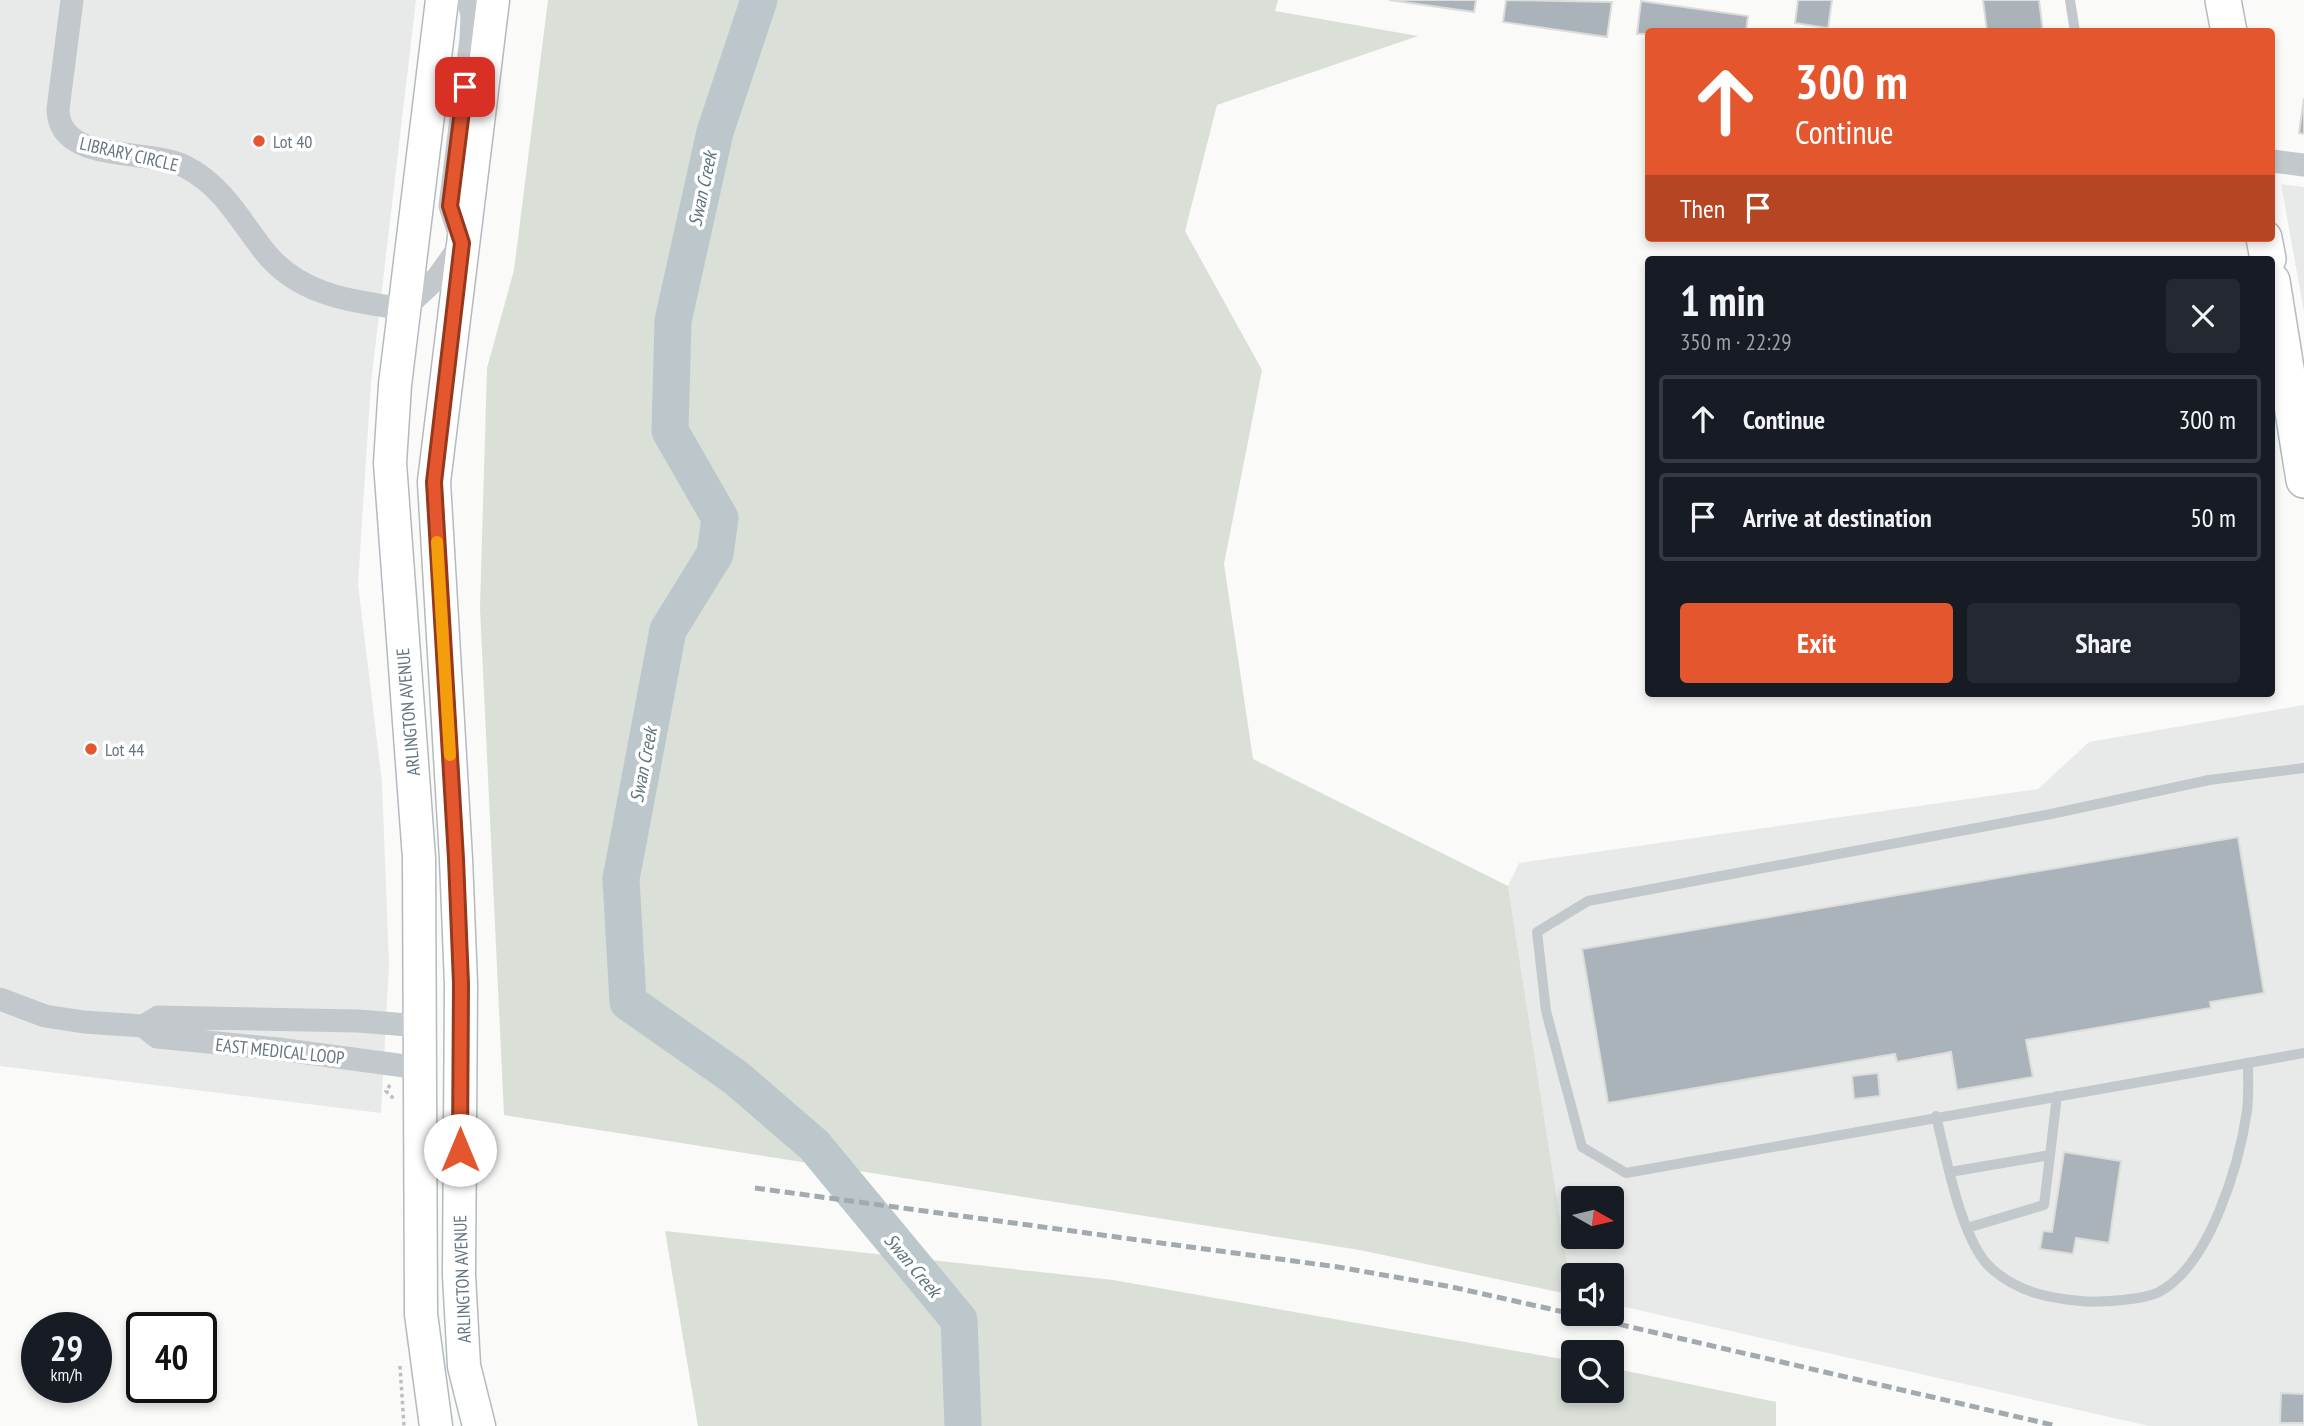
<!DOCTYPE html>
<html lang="en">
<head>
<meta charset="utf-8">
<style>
  body { margin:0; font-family:"PT Sans Narrow",sans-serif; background:#242831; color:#f1f3f6; height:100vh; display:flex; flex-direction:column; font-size:26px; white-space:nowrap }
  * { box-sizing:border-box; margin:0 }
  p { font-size:23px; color:#9ea1a6 }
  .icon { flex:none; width:38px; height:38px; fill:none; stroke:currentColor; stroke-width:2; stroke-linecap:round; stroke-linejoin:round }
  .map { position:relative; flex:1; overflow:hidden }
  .drawer { position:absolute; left:1645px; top:256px; width:630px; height:441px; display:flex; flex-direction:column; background:#171b24; border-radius:7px; box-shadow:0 4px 10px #0003 }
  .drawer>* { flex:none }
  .guide { position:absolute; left:1645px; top:28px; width:630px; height:214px; border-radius:7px; box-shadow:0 4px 10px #0003; background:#e4572e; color:#fff; overflow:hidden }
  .needle { width:46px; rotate:98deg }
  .controls { position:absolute; left:1561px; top:1186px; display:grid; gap:14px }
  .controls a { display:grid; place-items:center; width:63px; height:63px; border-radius:7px; background:#171b24; box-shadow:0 4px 10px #0003; font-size:35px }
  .speed { position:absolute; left:21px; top:1312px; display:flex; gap:14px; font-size:35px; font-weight:700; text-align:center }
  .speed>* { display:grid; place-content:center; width:91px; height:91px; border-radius:50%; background:#171b24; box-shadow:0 4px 10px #0003; line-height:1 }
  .speed small { font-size:18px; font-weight:400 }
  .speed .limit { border:4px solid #111; border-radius:10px; background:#fff; color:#111 }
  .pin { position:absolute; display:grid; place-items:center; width:60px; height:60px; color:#fff; margin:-30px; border-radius:14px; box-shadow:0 4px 10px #0006 }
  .me { position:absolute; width:77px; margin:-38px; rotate:0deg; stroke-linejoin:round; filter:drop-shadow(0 0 5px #0008) }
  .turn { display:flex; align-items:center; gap:24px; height:147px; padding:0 35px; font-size:32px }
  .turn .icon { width:91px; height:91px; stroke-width:2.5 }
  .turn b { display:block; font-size:49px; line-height:60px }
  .then { display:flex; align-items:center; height:66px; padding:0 35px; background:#0003; gap:14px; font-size:26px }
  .round { display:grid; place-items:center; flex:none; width:74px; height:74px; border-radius:7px; background:#242831 }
  .overview { display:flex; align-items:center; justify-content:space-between; height:119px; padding:0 35px }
  h1 { font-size:42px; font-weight:800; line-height:52px }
  .button { display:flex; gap:14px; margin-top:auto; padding:14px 35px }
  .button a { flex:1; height:80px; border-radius:7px; background:#e4572e; color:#fff; font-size:28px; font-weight:800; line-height:80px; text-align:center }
  .button a+a { background:#242831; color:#f1f3f6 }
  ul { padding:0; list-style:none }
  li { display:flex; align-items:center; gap:21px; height:88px; margin:0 14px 10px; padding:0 21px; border:4px solid #363941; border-radius:7px }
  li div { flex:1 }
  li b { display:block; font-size:26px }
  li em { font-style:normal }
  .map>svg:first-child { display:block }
  .built { fill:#e8e9e9; fill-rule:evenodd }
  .green { fill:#dadfd7 }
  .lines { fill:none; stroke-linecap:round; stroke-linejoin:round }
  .river { stroke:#bbc7cb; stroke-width:37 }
  .building { fill:#aab3b9; stroke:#dcdcda; stroke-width:2 }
  .secondary-casing { stroke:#b3babf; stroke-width:35 }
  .primary-casing { stroke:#b5babe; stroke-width:38 }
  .path { stroke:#bbbfc2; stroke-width:3.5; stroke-dasharray:3.5 3.5; stroke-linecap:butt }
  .lane { stroke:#c3c8cc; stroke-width:10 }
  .street { stroke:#c3c8cc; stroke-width:23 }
  .secondary { stroke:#fff; stroke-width:32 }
  .primary { stroke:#fff; stroke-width:35 }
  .rail { stroke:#a2aab0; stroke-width:5; stroke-dasharray:10 5; stroke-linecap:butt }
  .route-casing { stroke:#94391e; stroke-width:18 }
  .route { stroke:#e4572e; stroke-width:12 }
  .slow { stroke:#f59e0b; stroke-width:12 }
  .poi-dot { fill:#e4572e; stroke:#fff; stroke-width:2.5 }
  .labels { text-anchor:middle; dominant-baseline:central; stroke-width:7; stroke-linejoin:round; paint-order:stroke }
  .poi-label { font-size:18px; fill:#657683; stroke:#fff; text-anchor:start }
  .street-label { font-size:18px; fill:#657683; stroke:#fff }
  .water-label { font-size:19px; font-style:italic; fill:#60757c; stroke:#fff }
</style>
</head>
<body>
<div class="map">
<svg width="2304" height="1426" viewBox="0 0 2304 1426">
  <rect width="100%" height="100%" fill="#fafaf8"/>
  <path class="built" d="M0 0H416L371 383 358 584 382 782 389 964 381 1113 0 1066Z
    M2281 184 2304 187V312Z
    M2304 705V1426H2149L1612 1304V1276H1573L1572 1295 1508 886 1519 863 2038 789 2089 742ZM1573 1199H1612V1237H1573Z"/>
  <path class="green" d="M548 0H1278L1275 11 1418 36 1217 105 1185 231 1262 370 1224 564 1253 759 1508 886 1572 1295 1360 1250 504 1115 480 608 487 368 514 270Z
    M665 1231 1113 1280 1573 1361V1391H1612V1368L1776 1402V1426H698Z"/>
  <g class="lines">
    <path class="river" d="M759 0 715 132 673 321 670 431 720 518 715 554 668 630 621 879 628 1002 735 1077 814 1145 959 1320 963 1426"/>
  </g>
  <path class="building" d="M1389 0H1476L1474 12Z
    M1506 0 1612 2 1607 37 1503 22Z
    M1798 0H1832L1828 28 1795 23Z
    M1983 0H2039L2043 32H1987Z
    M1641 1 1748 16 1746 32 1637 34Z
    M2304 98V134L2299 133Z
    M2238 837 2264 993 2210 1002 2211 1008 2026 1040 2033 1077 1957 1090 1951 1052 1897 1062 1895 1054 1608 1103 1582 949Z
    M1878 1073 1880 1096 1854 1099 1852 1076Z
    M2064 1152 2121 1161 2109 1243 2076 1238 2073 1254 2040 1249 2043 1231 2052 1232Z
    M2281 1393 2304 1394V1423H2280Z"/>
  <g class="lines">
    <g class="secondary-casing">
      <path id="secondary" d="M436 1426 421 1314 419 858 390 463 395 385 442 0
        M479 1426 464 1366 459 1275 461 984 456 859 434 482 493 0"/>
    </g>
    <g class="primary-casing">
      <path id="primary" d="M2223 0 2229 32
        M2264 238 2268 259
        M2272 281 2304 480"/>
    </g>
    <path class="path" d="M390 1085 386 1091 395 1100
      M400 1366 404 1426"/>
    <path class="lane" d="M2070 0 2075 32
      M2304 768 2209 780 2051 814 1588 901 1537 932 1546 1011 1582 1147 1626 1173 2304 1053
      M1936 1116C1946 1156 1961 1242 1992 1269 2018 1292 2048 1298 2080 1301 2097 1303 2143 1300 2159 1292 2210 1265 2239 1165 2247 1111 2249 1096 2248 1079 2248 1063
      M1950 1172 2050 1155 2057 1096
      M1967 1228 2044 1205 2050 1155"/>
    <path class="street" d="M72 0 58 109C59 165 148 147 186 167 224 187 240 221 265 252 300 296 353 301 404 309L438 277 462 243 450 206 471 39 472 15 468 0
      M2272 161 2304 165
      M0 999 45 1016 84 1022 143 1026 158 1017 358 1021 420 1026
      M143 1026 157 1037 278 1049 420 1068"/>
    <use href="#secondary" class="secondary"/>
    <use href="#primary" class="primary"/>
    <path class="rail" d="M755 1188 1338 1267 1452 1287 1573 1314
      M1575 1314 2057 1426"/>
  </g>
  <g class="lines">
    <g class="route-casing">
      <path id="route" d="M460 1150 461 984 456 859 434 482 462 243 450 206 465 87"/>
    </g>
    <use href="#route" class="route"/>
    <path class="slow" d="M437 542 450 755"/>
  </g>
  <g class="poi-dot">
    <circle cx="259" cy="141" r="7"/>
    <circle cx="91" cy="749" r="7"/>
  </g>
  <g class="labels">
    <g class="poi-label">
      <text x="273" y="141">Lot 40</text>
      <text x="105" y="749">Lot 44</text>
    </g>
    <g class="street-label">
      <text transform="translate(129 154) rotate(13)">LIBRARY CIRCLE</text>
      <text transform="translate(408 712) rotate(-95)">ARLINGTON AVENUE</text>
      <text transform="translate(280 1051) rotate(6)">EAST MEDICAL LOOP</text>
      <text transform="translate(462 1279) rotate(-92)">ARLINGTON AVENUE</text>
    </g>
    <g class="water-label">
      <text transform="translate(702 189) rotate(-78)">Swan Creek</text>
      <text transform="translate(643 765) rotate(-79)">Swan Creek</text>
      <text transform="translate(913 1265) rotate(50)">Swan Creek</text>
    </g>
  </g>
</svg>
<div class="controls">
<a><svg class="needle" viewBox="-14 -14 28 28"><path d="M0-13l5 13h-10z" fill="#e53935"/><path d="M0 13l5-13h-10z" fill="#9ea1a6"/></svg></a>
<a><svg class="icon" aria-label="sound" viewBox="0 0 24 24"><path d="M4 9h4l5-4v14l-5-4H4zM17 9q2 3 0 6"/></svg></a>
<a><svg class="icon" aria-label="search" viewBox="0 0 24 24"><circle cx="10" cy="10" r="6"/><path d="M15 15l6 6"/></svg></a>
</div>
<div class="speed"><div>29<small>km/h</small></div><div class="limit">40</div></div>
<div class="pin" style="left:465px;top:87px;background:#d93025"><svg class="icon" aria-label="arrive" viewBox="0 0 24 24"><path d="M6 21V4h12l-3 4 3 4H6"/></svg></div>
<svg class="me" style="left:460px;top:1150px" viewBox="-20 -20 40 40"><circle r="19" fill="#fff"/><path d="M0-13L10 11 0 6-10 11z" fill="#e4572e"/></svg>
<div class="guide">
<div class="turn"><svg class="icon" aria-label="ahead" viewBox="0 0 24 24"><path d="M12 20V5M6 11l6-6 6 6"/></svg><div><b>300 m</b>Continue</div></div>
<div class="then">Then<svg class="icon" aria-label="arrive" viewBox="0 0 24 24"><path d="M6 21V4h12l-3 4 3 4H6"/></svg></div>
</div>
<section class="drawer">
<div class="overview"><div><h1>1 min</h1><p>350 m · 22:29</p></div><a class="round"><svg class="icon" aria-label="close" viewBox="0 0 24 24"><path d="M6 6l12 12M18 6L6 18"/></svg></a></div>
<ul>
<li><svg class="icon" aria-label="ahead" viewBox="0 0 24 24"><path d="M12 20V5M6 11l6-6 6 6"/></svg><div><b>Continue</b></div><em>300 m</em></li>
<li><svg class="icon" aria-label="arrive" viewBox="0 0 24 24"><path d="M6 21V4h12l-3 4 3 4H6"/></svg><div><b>Arrive at destination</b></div><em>50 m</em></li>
</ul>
<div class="button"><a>Exit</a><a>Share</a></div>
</section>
</div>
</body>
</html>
